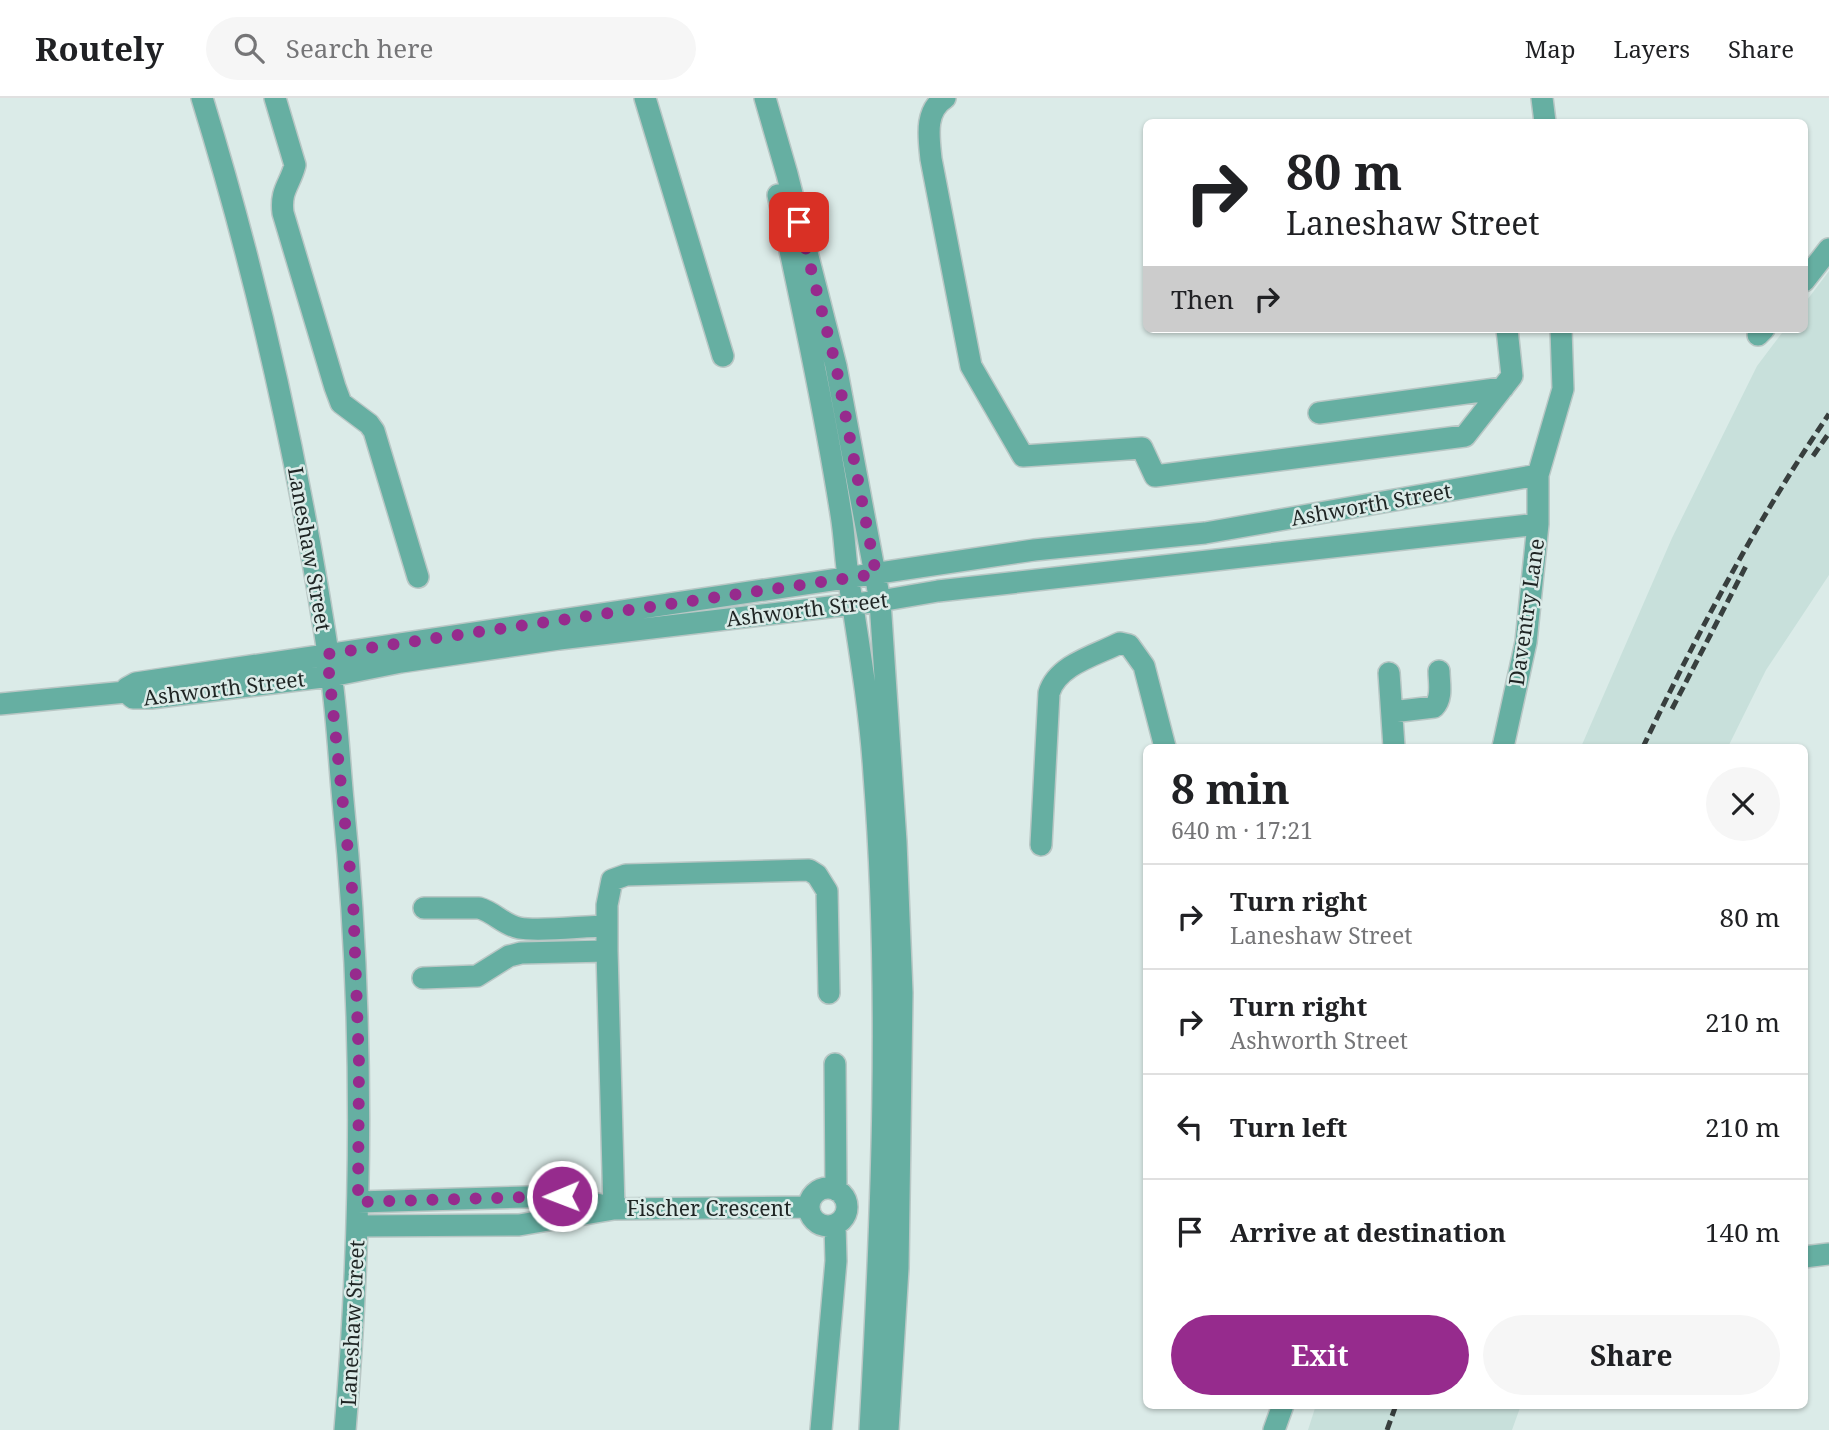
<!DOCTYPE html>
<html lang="en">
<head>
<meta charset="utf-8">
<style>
  body { margin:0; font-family:"Noto Serif",serif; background:#f6f6f6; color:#202124; height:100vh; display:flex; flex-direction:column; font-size:26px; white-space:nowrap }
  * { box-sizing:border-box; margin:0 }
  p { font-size:23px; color:#757577 }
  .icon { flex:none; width:38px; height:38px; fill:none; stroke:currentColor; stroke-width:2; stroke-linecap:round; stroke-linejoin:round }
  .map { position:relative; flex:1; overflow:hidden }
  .panel { position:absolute; left:1143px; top:646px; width:665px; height:665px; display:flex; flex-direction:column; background:#fff; border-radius:10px; box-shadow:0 2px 5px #0004 }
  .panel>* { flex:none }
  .hud { position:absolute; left:1143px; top:21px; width:665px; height:214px; border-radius:10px; box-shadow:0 2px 5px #0004; background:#fff; color:#202124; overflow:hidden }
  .pin { position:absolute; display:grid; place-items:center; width:60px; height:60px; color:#fff; margin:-30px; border-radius:14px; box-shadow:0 4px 10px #0006 }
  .me { position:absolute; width:77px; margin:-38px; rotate:269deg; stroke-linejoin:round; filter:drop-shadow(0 0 5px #0008) }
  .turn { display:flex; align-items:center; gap:24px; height:147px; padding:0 28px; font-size:32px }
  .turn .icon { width:91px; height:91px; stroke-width:2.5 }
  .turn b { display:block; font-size:49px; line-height:60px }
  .then { display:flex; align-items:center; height:66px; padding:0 28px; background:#0003; gap:14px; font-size:26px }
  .round { display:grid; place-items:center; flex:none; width:74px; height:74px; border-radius:37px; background:#f6f6f6 }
  .headline { display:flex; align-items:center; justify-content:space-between; height:119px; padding:0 28px }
  h1 { font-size:42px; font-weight:700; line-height:52px }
  .primary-button { display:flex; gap:14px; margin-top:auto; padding:14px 28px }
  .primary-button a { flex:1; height:80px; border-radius:42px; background:#962b8d; color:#fff; font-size:28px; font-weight:700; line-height:80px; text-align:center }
  .primary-button a+a { background:#f6f6f6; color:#202124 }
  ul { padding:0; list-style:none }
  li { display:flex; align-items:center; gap:21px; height:105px; padding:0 28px; border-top:2px solid #e0e0e0 }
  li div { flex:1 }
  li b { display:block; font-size:26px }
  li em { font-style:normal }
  header { display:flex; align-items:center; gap:42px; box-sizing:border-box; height:98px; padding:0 35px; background:#fff; border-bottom:2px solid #e0e0e0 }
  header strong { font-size:33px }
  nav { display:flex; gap:38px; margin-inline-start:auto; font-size:24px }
  .search { width:490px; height:63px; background:#f6f6f6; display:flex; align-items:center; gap:18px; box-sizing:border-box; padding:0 24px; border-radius:38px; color:#757577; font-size:26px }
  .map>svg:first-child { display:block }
  .built { fill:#c8e0db }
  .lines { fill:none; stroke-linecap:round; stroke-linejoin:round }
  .minor-casing { stroke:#b9c7c5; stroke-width:24 }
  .minor { stroke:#66afa2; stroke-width:21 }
  .rail { stroke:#383f3e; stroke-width:5; stroke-dasharray:10 5; stroke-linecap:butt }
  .route { stroke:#962b8d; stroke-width:12; stroke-dasharray:0 21.6 }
  .labels { text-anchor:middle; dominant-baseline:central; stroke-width:5; stroke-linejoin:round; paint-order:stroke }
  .street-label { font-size:21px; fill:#1f2524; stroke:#dbebe8 }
</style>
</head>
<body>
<header>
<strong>Routely</strong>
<div class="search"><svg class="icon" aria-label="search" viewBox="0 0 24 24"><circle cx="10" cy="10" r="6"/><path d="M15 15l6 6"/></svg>Search here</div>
<nav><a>Map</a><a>Layers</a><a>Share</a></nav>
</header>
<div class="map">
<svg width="1829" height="1332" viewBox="0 0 1829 1332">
  <rect width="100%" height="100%" fill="#dbebe8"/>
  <path class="built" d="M1829 173V477L1766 572 1728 649H1581L1672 440 1757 268 1785 231H1804V206Z
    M1316 1307H1521L1512 1332H1308Z"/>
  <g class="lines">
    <g class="minor-casing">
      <path id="minor" d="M202 0C260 188 302 380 331 575 337 617 339 660 343 703 364 912 363 1122 345 1332
        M275 0 295 67C290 87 280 92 283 115L335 289 341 305 369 326 374 333 418 479
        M645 0 723 258
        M765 0 787 76 836 268 880 503 896 744 902 895 898 1170 888 1332
        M945 0C924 13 929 40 931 61L971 268 1023 358 1142 350 1155 378 1465 338 1512 278 1507 231
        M1542 0 1545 24
        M778 97C801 203 824 309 841 416 845 439 845 462 849 484 859 548 870 612 874 676 891 894 882 1114 870 1332
        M1804 183 1829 151
        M1758 237 1764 231
        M1319 315 1503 290
        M1389 575 1394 649
        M126 594 127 590 136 585 1034 452 1205 435 1538 377
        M126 594 133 600H151L331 578 401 564 559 541 880 503 938 493 1538 426
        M0 606 126 594
        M1392 614 1434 609C1443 600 1439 585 1439 573
        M1503 649 1526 544 1538 426V377L1563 291 1561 231
        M1041 747 1049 595C1057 567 1096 557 1120 545L1129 547 1144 568 1165 649
        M424 810H479C494 814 504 827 519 830 540 834 583 828 607 828
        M423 880 477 878 509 858 521 855 607 853
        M835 966 836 1092
        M809 1109a19 19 0 1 1 38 0a19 19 0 1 1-38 0Z
        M358 1104 562 1098 605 1108
        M614 1111 607 853V807L612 782 626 777 809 772 817 777 827 793 829 895
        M357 1128 519 1127 614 1111 809 1109
        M1804 1159 1829 1156
        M821 1332 836 1163 835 1127
        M1274 1332 1283 1307"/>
    </g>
    <use href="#minor" class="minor"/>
    <path class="rail" d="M1813 358 1829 335
      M1672 611 1746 468
      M1643 649C1698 534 1757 422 1829 316
      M1387 1332 1396 1307"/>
  </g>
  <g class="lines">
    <path class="route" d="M562 1098 358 1104 359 965 353 800 327 556 876 476 836 268 799 124"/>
  </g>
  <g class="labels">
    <g class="street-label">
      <text transform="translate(1371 406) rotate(-10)">Ashworth Street</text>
      <text transform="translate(310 451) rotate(80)">Laneshaw Street</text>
      <text transform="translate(807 511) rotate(-7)">Ashworth Street</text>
      <text transform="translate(1526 514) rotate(-82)">Daventry Lane</text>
      <text transform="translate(224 590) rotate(-7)">Ashworth Street</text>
      <text x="709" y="1110">Fischer Crescent</text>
      <text transform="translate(352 1225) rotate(-87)">Laneshaw Street</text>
    </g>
  </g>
</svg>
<div class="pin" style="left:799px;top:124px;background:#d93025"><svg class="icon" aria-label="arrive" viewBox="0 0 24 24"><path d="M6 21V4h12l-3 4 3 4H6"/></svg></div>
<svg class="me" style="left:562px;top:1098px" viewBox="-20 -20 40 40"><circle r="17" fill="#962b8d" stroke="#fff" stroke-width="3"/><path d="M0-11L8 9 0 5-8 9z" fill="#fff"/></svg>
<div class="hud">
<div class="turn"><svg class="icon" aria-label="right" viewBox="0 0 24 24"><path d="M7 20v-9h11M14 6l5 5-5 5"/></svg><div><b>80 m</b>Laneshaw Street</div></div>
<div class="then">Then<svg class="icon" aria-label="right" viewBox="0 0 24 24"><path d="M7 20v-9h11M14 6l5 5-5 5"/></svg></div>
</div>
<section class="panel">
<div class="headline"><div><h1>8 min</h1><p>640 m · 17:21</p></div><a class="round"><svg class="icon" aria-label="close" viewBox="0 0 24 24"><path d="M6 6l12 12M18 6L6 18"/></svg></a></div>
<ul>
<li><svg class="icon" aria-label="right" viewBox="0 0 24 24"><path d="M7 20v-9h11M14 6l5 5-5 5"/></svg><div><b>Turn right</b><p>Laneshaw Street</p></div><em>80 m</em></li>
<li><svg class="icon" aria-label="right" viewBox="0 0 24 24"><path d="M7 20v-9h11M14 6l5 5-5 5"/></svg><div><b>Turn right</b><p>Ashworth Street</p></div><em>210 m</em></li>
<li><svg class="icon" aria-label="left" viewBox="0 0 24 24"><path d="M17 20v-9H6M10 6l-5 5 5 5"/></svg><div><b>Turn left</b></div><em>210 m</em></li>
<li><svg class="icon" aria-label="arrive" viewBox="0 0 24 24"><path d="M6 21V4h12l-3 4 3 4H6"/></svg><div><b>Arrive at destination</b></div><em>140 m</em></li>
</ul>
<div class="primary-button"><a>Exit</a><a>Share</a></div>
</section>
</div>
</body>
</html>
